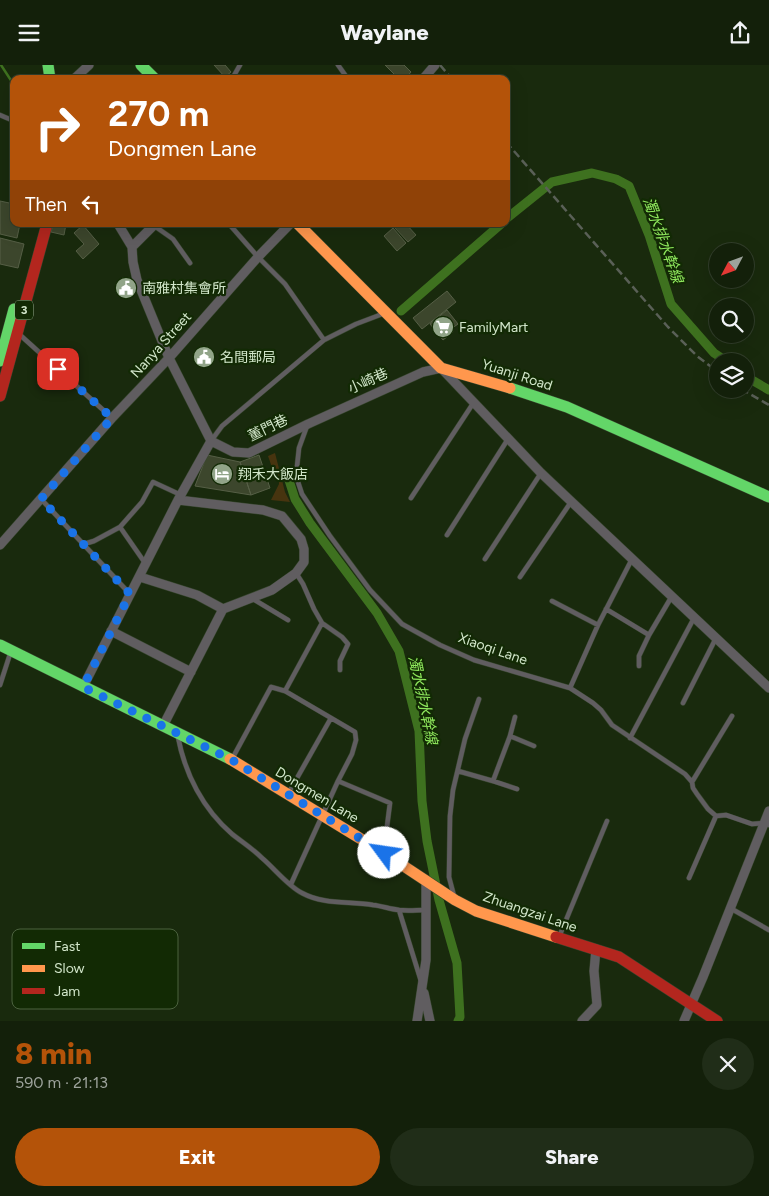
<!DOCTYPE html>
<html lang="en">
<head>
<meta charset="utf-8">
<style>
  body { margin:0; font-family:Figtree,"Noto Sans TC",sans-serif; background:#202d18; color:#f1f3f6; height:100vh; display:flex; flex-direction:column; font-size:19px; white-space:nowrap }
  * { box-sizing:border-box; margin:0 }
  p { font-size:16px; color:#9da39c }
  .icon { flex:none; width:28px; height:28px; fill:none; stroke:currentColor; stroke-width:2; stroke-linecap:round; stroke-linejoin:round }
  .map { position:relative; height:956px; overflow:hidden }
  .details { display:flex; flex-direction:column; background:#13200a; flex:1 }
  .details>* { flex:none }
  .top-card { position:absolute; left:10px; top:10px; width:500px; height:152px; border-radius:10px; box-shadow:0 5px 20px #0002,0 0 0 1px #323e2b; background:#b45309; color:#fff; overflow:hidden }
  .needle { width:32px; rotate:229deg }
  .fabs { position:absolute; left:709px; top:178px; display:grid; gap:10px }
  .fabs a { display:grid; place-items:center; width:45px; height:45px; border-radius:50%; background:#13200a; box-shadow:0 5px 20px #0002,0 0 0 1px #323e2b; font-size:25px }
  .pin { position:absolute; display:grid; place-items:center; width:42px; height:42px; color:#fff; margin:-21px; border-radius:10px; box-shadow:0 2px 8px #0006 }
  .me { position:absolute; width:55px; margin:-28px; rotate:301deg; stroke-linejoin:round; filter:drop-shadow(0 0 4px #0008) }
  .turn { display:flex; align-items:center; gap:18px; height:105px; padding:0 15px; font-size:22px }
  .turn .icon { width:65px; height:65px; stroke-width:2.5 }
  .turn b { display:block; font-size:35px; line-height:42px }
  .then { display:flex; align-items:center; height:48px; padding:0 15px; background:#0003; gap:10px; font-size:19px }
  .round { display:grid; place-items:center; flex:none; width:52px; height:52px; border-radius:26px; background:#202d18 }
  .summary { display:flex; align-items:center; justify-content:space-between; height:85px; padding:0 15px }
  h1 { font-size:30px; font-weight:800; line-height:38px; color:#b45309 }
  .button { display:flex; gap:10px; margin-top:auto; padding:10px 15px }
  .button a { flex:1; height:58px; border-radius:30px; background:#b45309; color:#fff; font-size:20px; font-weight:800; line-height:58px; text-align:center }
  .button a+a { background:#202d18; color:#f1f3f6 }
  header { display:flex; justify-content:space-between; align-items:center; height:65px; padding:0 15px; background:#13200a; font-size:22px; font-weight:800 }
  .map>svg:first-child { display:block }
  .green { fill:#47340f }
  .lines { fill:none; stroke-linecap:round; stroke-linejoin:round }
  .stream { stroke:#3e711f; stroke-width:2.5 }
  .canal { stroke:#3e711f; stroke-width:9 }
  .building { fill:#3c462c; stroke:#565f46 }
  .lane-casing { stroke:#37462e; stroke-width:5.5 }
  .street-casing { stroke:#37462e; stroke-width:10 }
  .fast-casing { stroke:#37462e; stroke-width:12 }
  .slow-casing { stroke:#37462e; stroke-width:12 }
  .jam-casing { stroke:#37462e; stroke-width:12 }
  .lane { stroke:#605d60; stroke-width:4.5 }
  .street { stroke:#605d60; stroke-width:9 }
  .fast { stroke:#63d668; stroke-width:11 }
  .slow { stroke:#ff974d; stroke-width:11 }
  .jam { stroke:#b3261e; stroke-width:11 }
  .rail { stroke:#5a6057; stroke-width:2.5; stroke-dasharray:8 4; stroke-linecap:butt }
  .route { stroke:#1a73e8; stroke-width:9; stroke-dasharray:0 16.2 }
  .labels { text-anchor:middle; dominant-baseline:central; stroke-width:4.5; stroke-linejoin:round; paint-order:stroke }
  .shield { fill:#122a04; stroke:#98ae8f; stroke-width:1 }
  .shield-label { font-size:12px; font-weight:bold; fill:#d2e6ca }
  .poi-label { font-size:14px; fill:#d2e6ca; stroke:#122a04; text-anchor:start }
  .street-label { font-size:14px; fill:#d2e6ca; stroke:#122a04 }
  .water-label { font-size:15px; font-style:italic; fill:#8ee65c; stroke:#122a04 }
  .key { fill:#122a04; stroke:#4c623f; stroke-width:1 }
  .key-label { font-size:14px; fill:#d2e6ca }
</style>
</head>
<body>
<header><svg class="icon" aria-label="menu" viewBox="0 0 24 24"><path d="M4 6h16M4 12h16M4 18h16"/></svg>Waylane<svg class="icon" aria-label="share" viewBox="0 0 24 24"><path d="M12 15V3M7 8l5-5 5 5M5 13v7h14v-7"/></svg></header>
<div class="map">
<svg width="769" height="956" viewBox="0 0 769 956">
  <rect width="100%" height="100%" fill="#192a0d"/>
  <path class="green" d="M275 388 285 427 290 437 271 435 279 419 278 409 273 405 268 391Z"/>
  <g class="lines">
    <path class="stream" d="M1 0 14 20"/>
    <path class="canal" d="M506 154 552 117 592 108 616 114 629 121 649 170 671 239 714 288 726 296
      M401 246 501 159
      M745 311 769 325
      M287 409 295 434 310 458 377 548 399 586 419 666 422 736 427 776 439 835 457 898 460 952 458 956"/>
  </g>
  <path class="building" d="M214 0H225L231 7 225 12Z
    M385 0H404L411 7 405 14H399Z
    M0 136 14 139V159H20L17 173 0 169Z
    M53 159H66L64 170 51 167Z
    M398 159H406L416 170 408 177 394 162Z
    M83 160 99 179 83 194 76 186 84 179 74 168Z
    M393 163 406 178 397 186 384 171Z
    M0 173 24 179 18 203 0 199Z
    M128 214 136 221 124 232 117 225Z
    M447 226 456 237 422 264 413 253Z
    M447 245 458 259 451 264 453 267 443 275 430 259Z
    M207 390 240 397 251 430 195 421Z
    M259 390 270 423 251 430 240 397Z"/>
  <g class="lines">
    <g class="lane-casing">
      <path id="lane" d="M338 0 348 14
        M232 14 240 0
        M0 50 14 56
        M229 159 258 192 285 219 324 275
        M153 160 173 174 190 198
        M19 269 112 353
        M307 361 299 383 296 411 302 429 330 471 370 525 402 559 440 580 474 595 570 623 593 638 601 645 612 660 685 709 692 717 693 723 697 729 708 744 716 751 726 750 752 759 764 758 769 760
        M211 376 222 361 324 275 356 259 385 248
        M411 433 474 337
        M41 434 130 529
        M120 462 145 498
        M447 470 508 374
        M84 479 94 476 120 462 142 437 153 417 181 430
        M485 494 541 408
        M296 508 303 519 314 544 322 558 342 572 348 579 340 596V605
        M520 512 571 437
        M253 534 288 555
        M552 536 598 560
        M606 544 649 570 672 531
        M639 601V591L649 570
        M0 620 11 586
        M570 623 598 560 632 494
        M285 626 322 558
        M683 638 716 573
        M510 671 534 681
        M178 672C185 709 203 744 232 769 242 777 253 784 262 793 274 803 288 821 302 828 324 840 349 836 373 840 382 841 390 844 399 845 408 846 417 845 426 845
        M630 673 694 553
        M232 694 271 622 285 626 355 667 356 675 352 689 338 716 291 819
        M458 706 493 716 517 724
        M338 716 390 738 384 785
        M493 716 510 671 515 652
        M692 717 732 651
        M288 729 331 653
        M689 813 716 751
        M454 831 449 812 450 751 453 725 465 674 479 634
        M730 843 769 865
        M399 845 421 916
        M559 872 607 756"/>
    </g>
    <g class="street-casing">
      <path id="street" d="M74 14 89 0
        M423 14 435 0
        M118 159 132 182 133 197 137 215 169 293 211 376
        M132 182 155 159
        M211 376 233 387 249 388 308 359 423 307 441 303 541 408 769 623
        M0 480 112 353 169 293 258 192 290 159
        M140 512 197 530 223 544
        M111 566 191 607
        M83 622 178 435 211 376
        M163 661 223 544 272 525 296 508 304 497V484L301 474 282 451 263 445 178 435
        M424 928 430 956
        M417 956 426 895V815
        M582 956 597 940 594 906 596 884
        M684 956 703 912 769 746"/>
    </g>
    <g class="fast-casing">
      <path id="fast" d="M48 0 50 14
        M141 0 155 14
        M0 296 14 244
        M510 323 567 342 769 432
        M0 580 230 694"/>
    </g>
    <g class="slow-casing">
      <path id="slow" d="M298 159 441 303 510 323
        M230 694 384 788 455 835 476 846 556 872"/>
    </g>
    <g class="jam-casing">
      <path id="jam" d="M0 331 47 159
        M556 872 619 892 717 956"/>
    </g>
    <use href="#lane" class="lane"/>
    <use href="#street" class="street"/>
    <use href="#fast" class="fast"/>
    <use href="#slow" class="slow"/>
    <use href="#jam" class="jam"/>
    <path class="rail" d="M440 0 452 14
      M506 77 668 262 697 291 718 307
      M741 324 769 340"/>
  </g>
  <g class="lines">
    <path class="route" d="M58 304 112 353 41 434 130 529 83 622 232 695 384 788"/>
  </g>
  <defs>
    <g id="civic-disc" transform="scale(1.125)"><circle r="9.5" fill="#91a488" stroke="#122a04"/><path d="M-.6-6.5H3V-4.5H.6V-3L4-1V1h2V6H-6V1h2V-1L-.6-3ZM-1.2 2.5V6h2.4V2.5Z" fill="#fff"/></g>
    <g id="supermarket-disc" transform="scale(1.125)"><circle r="9.5" fill="#91a488" stroke="#122a04"/><path d="M-6-5.5h2.5l.6 2H6L4.5 2H-2.5L-4.4-4H-6ZM-1.5 3.2a1.3 1.3 0 1 0 .1 0ZM3 3.2a1.3 1.3 0 1 0 .1 0Z" fill="#fff"/></g>
    <g id="hotel-disc" transform="scale(1.125)"><circle r="9.5" fill="#91a488" stroke="#122a04"/><path d="M-6-4.5h1.5V1H6V5H4.5V3h-9V5H-6ZM-4 0a1.8 1.8 0 1 1 3.6 0ZM.5 0V-2.5h3Q6-2.5 6 0Z" fill="#fff"/></g>
  </defs>
  <g fill-rule="evenodd">
    <use href="#civic-disc" x="126" y="223"/>
    <use href="#supermarket-disc" x="443" y="262"/>
    <use href="#civic-disc" x="204" y="292"/>
    <use href="#hotel-disc" x="222" y="409"/>
  </g>
  <g class="labels">
    <rect class="shield" x="15" y="235.5" width="18" height="19" rx="4"/>
    <g class="shield-label">
      <text x="24" y="245">3</text>
    </g>
    <g class="poi-label">
      <text x="142" y="223">南雅村集會所</text>
      <text x="459" y="262">FamilyMart</text>
      <text x="220" y="292">名間郵局</text>
      <text x="238" y="409">翔禾大飯店</text>
    </g>
    <g class="street-label">
      <text transform="translate(161 280) rotate(-48)">Nanya Street</text>
      <text transform="translate(517 310) rotate(18)">Yuanji Road</text>
      <text transform="translate(368 316) rotate(-24)">小崎巷</text>
      <text transform="translate(268 363) rotate(-26)">董門巷</text>
      <text transform="translate(493 584) rotate(19)">Xiaoqi Lane</text>
      <text transform="translate(317 730) rotate(31)">Dongmen Lane</text>
      <text transform="translate(530 847) rotate(19)">Zhuangzai Lane</text>
    </g>
    <g class="water-label">
      <text transform="translate(663 175) rotate(70)">濁水排水幹線</text>
      <text transform="translate(423 635) rotate(78)">濁水排水幹線</text>
    </g>
  </g>
  <rect x="12" y="864" width="166" height="80" rx="8" class="key"/>
  <rect x="22" y="878" width="23" height="6" fill="#63d668"/>
  <rect x="22" y="900" width="23" height="7" fill="#ff974d"/>
  <rect x="22" y="923" width="23" height="6" fill="#b3261e"/>
  <g class="key-label">
    <text x="54" y="886">Fast</text>
    <text x="54" y="908">Slow</text>
    <text x="54" y="931">Jam</text>
  </g>
</svg>
<div class="fabs">
<a><svg class="needle" viewBox="-14 -14 28 28"><path d="M0-13l5 13h-10z" fill="#e53935"/><path d="M0 13l5-13h-10z" fill="#9da39c"/></svg></a>
<a><svg class="icon" aria-label="search" viewBox="0 0 24 24"><circle cx="10" cy="10" r="6"/><path d="M15 15l6 6"/></svg></a>
<a><svg class="icon" aria-label="layers" viewBox="0 0 24 24"><path d="M12 4l9 5-9 5-9-5zM3 14l9 5 9-5"/></svg></a>
</div>
<div class="pin" style="left:58px;top:304px;background:#d93025"><svg class="icon" aria-label="arrive" viewBox="0 0 24 24"><path d="M6 21V4h12l-3 4 3 4H6"/></svg></div>
<svg class="me" style="left:384px;top:788px" viewBox="-20 -20 40 40"><circle r="19" fill="#fff"/><path d="M0-13L10 11 0 6-10 11z" fill="#1a73e8"/></svg>
<div class="top-card">
<div class="turn"><svg class="icon" aria-label="right" viewBox="0 0 24 24"><path d="M7 20v-9h11M14 6l5 5-5 5"/></svg><div><b>270 m</b>Dongmen Lane</div></div>
<div class="then">Then<svg class="icon" aria-label="left" viewBox="0 0 24 24"><path d="M17 20v-9H6M10 6l-5 5 5 5"/></svg></div>
</div>
</div>
<section class="details">
<div class="summary"><div><h1>8 min</h1><p>590 m · 21:13</p></div><a class="round"><svg class="icon" aria-label="close" viewBox="0 0 24 24"><path d="M6 6l12 12M18 6L6 18"/></svg></a></div>
<div class="button"><a>Exit</a><a>Share</a></div>
</section>
</body>
</html>
